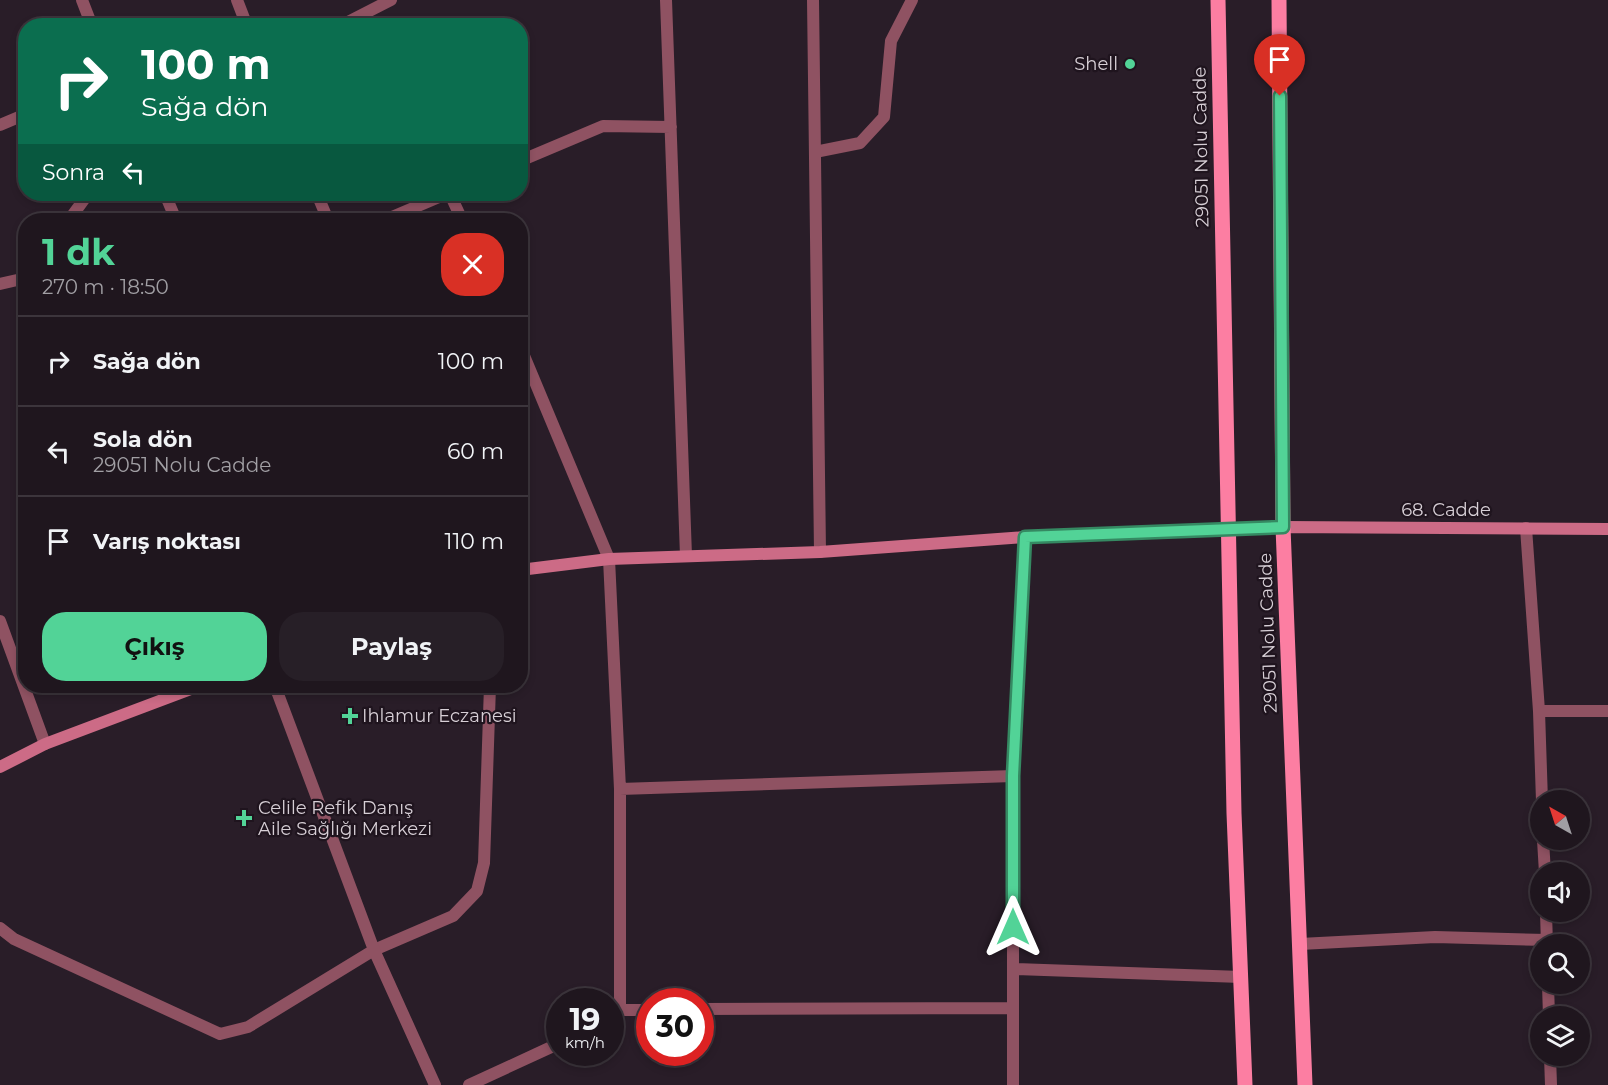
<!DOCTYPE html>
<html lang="tr">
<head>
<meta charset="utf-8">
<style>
  body { margin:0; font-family:Montserrat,sans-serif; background:#271f27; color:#f1f3f6; height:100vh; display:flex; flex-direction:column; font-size:22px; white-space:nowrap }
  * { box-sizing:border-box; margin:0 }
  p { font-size:20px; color:#a19fa4 }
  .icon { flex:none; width:33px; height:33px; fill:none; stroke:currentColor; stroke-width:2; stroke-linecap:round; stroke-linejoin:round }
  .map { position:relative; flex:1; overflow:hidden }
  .side { position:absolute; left:18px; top:213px; width:510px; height:480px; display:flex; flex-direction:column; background:#1f161e; border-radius:24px; box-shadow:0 3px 9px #0003,0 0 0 2px #3c353c }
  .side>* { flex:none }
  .top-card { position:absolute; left:18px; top:18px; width:510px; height:183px; border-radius:24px; box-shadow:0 3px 9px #0003,0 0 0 2px #3c353c; background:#0b6e4f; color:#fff; overflow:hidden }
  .needle { width:39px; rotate:321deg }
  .buttons { position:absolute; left:1530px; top:790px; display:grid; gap:12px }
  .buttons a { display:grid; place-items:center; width:60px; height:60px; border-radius:50%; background:#1f161e; box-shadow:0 3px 9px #0003,0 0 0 2px #3c353c; font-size:30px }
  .speed { position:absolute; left:546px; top:988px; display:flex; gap:12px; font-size:30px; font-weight:700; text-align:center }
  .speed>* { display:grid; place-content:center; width:78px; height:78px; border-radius:50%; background:#1f161e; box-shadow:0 3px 9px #0003,0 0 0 2px #3c353c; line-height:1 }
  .speed small { font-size:15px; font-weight:400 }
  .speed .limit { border:9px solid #d22; background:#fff; color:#111 }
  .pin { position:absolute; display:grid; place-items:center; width:51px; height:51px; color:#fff; margin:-62px -26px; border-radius:50% 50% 50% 0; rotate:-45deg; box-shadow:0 0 6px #0007 }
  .pin .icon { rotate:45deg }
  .me { position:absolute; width:66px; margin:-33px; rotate:0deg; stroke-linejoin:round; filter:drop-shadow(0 0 4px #0008) }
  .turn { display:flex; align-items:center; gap:21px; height:126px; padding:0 24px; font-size:27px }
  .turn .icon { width:78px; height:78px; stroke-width:2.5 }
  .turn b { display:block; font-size:42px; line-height:51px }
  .then { display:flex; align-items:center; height:57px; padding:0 24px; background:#0003; gap:12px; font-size:22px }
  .round { display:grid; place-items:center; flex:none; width:63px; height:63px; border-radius:24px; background:#271f27 }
  .overview { display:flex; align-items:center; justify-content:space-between; height:102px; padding:0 24px }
  h1 { font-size:36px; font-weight:700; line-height:45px; color:#52d397 }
  .button { display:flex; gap:12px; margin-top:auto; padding:12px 24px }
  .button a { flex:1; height:69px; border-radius:24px; background:#52d397; color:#111; font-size:24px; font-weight:700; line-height:69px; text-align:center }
  .button a+a { background:#271f27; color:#f1f3f6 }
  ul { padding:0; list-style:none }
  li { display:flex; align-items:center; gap:18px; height:90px; padding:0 24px; border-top:2px solid #3c353c }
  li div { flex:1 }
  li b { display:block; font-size:22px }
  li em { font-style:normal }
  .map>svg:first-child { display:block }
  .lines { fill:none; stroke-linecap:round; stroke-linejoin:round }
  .lane { stroke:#8f5262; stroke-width:12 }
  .street { stroke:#8f5262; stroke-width:12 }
  .secondary { stroke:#cc6b86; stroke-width:12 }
  .primary { stroke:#fc7ea2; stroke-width:15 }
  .route-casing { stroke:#358962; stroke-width:15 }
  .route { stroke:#52d397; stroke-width:10 }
  .poi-dot { fill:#52d397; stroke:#1f141e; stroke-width:2 }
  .labels { text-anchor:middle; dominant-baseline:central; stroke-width:4.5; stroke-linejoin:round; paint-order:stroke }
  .poi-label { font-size:18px; fill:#d7cfd6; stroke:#1f141e; text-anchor:start }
  .street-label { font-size:18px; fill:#d7cfd6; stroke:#1f141e }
</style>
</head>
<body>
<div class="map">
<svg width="1608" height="1085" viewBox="0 0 1608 1085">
  <rect width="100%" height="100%" fill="#291d28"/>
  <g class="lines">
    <path class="lane" d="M815 152 860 143 884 117 891 41 912 0
      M450 194 462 220
      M520 346 609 559
      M374 950 453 916 477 891 484 863 490 686"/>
    <path class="street" d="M82 0 92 26
      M237 0 247 26
      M666 0 686 556
      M813 0 820 552
      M340 26 391 0
      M0 125 26 114
      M520 161 603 126 671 127
      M165 194 176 220
      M317 194 328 220
      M69 220 88 194
      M385 220 446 194
      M0 284 26 278
      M1526 528 1539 711 1542 801
      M609 559 620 789V1010
      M0 621 45 744
      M275 686 374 950 435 1085
      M1539 711H1608
      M620 789 1013 776
      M1543 840 1545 873
      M1546 912 1547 945
      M0 928 14 939 220 1034 248 1027 374 950
      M1300 944 1435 937 1547 940
      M1013 969 1241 977
      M1548 984 1549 1017
      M700 1009 1012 1008
      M610 1016 620 1010H650
      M1550 1056 1551 1085
      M469 1085 560 1043
      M1013 1085V776L1025 537"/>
    <path class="secondary" d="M520 570 609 559 820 552 1025 537 1283 527 1608 529
      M0 767 45 744 199 686"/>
    <path class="primary" d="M1218 0 1234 813 1245 1085
      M1279 0 1283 527 1305 1085"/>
  </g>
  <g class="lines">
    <g class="route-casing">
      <path id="route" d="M1013 927V776L1025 537 1283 527 1280 96"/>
    </g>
    <use href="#route" class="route"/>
  </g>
  <g class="poi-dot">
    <circle cx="1130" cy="64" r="6"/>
    <path d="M347 707h6v6h6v6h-6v6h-6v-6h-6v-6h6z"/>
    <path d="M241 809h6v6h6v6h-6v6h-6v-6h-6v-6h6z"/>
  </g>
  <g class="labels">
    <g class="poi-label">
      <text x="1118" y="64" text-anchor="end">Shell</text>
      <text x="362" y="716">Ihlamur Eczanesi</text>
      <text x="258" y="808">Celile Refik Danış<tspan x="258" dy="21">Aile Sağlığı Merkezi</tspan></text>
    </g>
    <g class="street-label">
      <text transform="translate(1201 147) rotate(-91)">29051 Nolu Cadde</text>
      <text x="1446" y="510">68. Cadde</text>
      <text transform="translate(1268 633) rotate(-92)">29051 Nolu Cadde</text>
    </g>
  </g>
</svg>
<div class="buttons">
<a><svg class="needle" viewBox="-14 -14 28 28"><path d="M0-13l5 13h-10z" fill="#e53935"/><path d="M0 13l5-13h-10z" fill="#a19fa4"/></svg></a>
<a><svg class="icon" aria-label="sound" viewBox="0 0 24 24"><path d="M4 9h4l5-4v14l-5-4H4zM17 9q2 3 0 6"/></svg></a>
<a><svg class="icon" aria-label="search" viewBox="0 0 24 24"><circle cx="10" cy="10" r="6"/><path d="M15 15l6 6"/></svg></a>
<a><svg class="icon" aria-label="layers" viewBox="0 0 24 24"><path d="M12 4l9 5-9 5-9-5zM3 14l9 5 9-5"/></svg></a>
</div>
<div class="speed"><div>19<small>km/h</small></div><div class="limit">30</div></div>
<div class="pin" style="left:1280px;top:96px;background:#d93025"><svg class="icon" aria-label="arrive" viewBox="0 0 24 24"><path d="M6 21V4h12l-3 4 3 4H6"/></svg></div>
<svg class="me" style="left:1013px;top:927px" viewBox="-20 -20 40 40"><path d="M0-17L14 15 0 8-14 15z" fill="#52d397" stroke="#fff" stroke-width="4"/></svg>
<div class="top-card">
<div class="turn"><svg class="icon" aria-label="right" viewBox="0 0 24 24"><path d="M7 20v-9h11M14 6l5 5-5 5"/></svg><div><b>100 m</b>Sağa dön</div></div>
<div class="then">Sonra<svg class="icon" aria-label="left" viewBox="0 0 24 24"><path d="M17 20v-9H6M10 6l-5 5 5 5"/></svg></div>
</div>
<section class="side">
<div class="overview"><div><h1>1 dk</h1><p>270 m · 18:50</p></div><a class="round" style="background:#d93025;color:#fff"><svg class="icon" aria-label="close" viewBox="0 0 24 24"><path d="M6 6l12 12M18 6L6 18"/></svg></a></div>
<ul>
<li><svg class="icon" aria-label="right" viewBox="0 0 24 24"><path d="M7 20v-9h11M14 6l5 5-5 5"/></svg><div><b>Sağa dön</b></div><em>100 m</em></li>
<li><svg class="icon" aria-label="left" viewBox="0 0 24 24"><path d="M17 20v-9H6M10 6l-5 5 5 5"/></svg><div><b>Sola dön</b><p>29051 Nolu Cadde</p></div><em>60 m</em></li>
<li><svg class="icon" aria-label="arrive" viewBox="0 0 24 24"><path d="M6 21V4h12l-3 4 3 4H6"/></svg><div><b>Varış noktası</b></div><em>110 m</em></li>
</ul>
<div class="button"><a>Çıkış</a><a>Paylaş</a></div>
</section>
</div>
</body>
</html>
